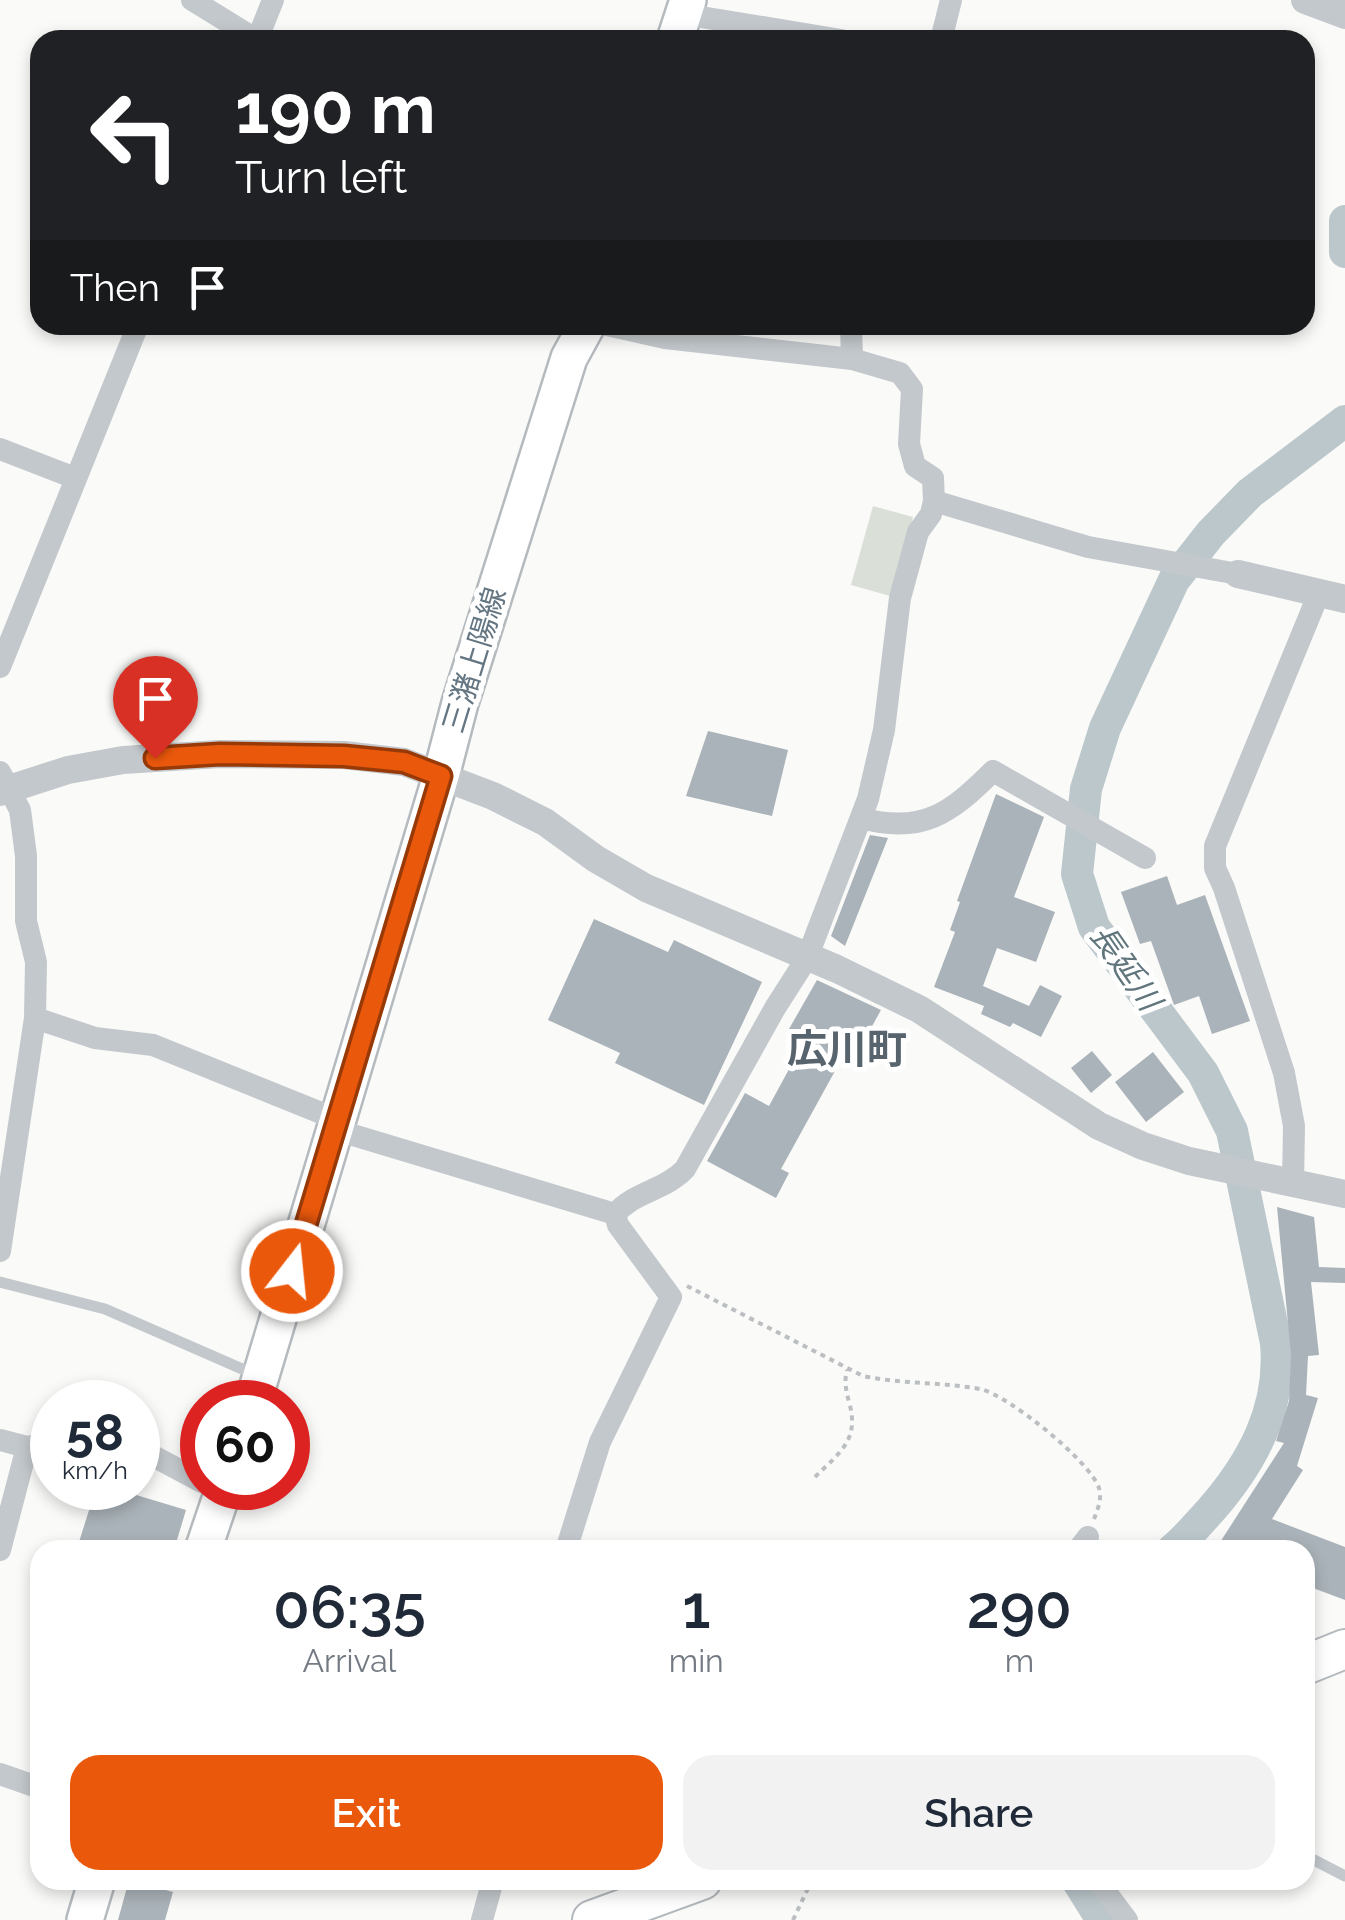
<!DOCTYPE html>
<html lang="en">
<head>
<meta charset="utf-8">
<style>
  body { margin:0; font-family:Raleway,"Noto Sans JP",sans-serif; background:#f2f2f3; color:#1f2937; height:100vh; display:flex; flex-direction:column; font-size:38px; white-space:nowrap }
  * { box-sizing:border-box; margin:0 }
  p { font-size:32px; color:#747a83 }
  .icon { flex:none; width:55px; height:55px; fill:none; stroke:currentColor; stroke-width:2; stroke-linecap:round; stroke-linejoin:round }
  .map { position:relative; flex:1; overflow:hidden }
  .panel { position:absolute; left:30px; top:1540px; width:1285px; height:350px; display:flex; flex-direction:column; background:#fff; border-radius:30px; box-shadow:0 5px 15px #0003 }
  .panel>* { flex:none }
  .hud { position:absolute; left:30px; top:30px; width:1285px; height:305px; border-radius:30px; box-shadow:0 5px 15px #0003; background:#202124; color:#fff; overflow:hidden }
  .speed { position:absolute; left:30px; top:1380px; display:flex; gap:20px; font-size:50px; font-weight:700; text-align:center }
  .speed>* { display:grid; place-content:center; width:130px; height:130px; border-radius:50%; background:#fff; box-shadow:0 5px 15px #0003; line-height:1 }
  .speed small { font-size:25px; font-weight:400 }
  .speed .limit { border:15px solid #d22; background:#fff; color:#111 }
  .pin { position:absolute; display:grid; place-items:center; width:85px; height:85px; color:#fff; margin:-102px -42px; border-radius:50% 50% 50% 0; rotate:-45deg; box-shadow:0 0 10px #0007 }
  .pin .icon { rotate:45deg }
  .me { position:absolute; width:110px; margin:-55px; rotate:16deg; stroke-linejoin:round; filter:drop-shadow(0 0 8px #0008) }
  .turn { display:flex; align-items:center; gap:35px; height:210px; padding:0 40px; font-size:45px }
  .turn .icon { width:130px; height:130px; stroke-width:2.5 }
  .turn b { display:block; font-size:70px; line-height:85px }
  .then { display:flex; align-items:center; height:95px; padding:0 40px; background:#0003; gap:20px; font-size:38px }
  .eta { display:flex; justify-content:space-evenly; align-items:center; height:170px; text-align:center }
  .eta b { font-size:60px; font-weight:600; line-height:70px }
  .button { display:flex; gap:20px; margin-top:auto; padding:20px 40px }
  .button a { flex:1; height:115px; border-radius:30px; background:#ea580c; color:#fff; font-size:40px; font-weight:600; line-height:115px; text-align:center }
  .button a+a { background:#f2f2f3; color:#1f2937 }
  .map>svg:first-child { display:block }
  .green { fill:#dadfd7 }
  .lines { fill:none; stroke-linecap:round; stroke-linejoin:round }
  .river { stroke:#bbc7cb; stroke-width:32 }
  .building { fill:#aab3b9 }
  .primary-casing { stroke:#b5babe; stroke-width:40 }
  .trunk-casing { stroke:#b4b9bd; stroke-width:42 }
  .path { stroke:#bbbfc2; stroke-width:4; stroke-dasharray:5 5; stroke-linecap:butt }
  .service { stroke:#c3c8cc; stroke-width:11 }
  .minor { stroke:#c3c8cc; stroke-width:22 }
  .tertiary { stroke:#c3c8cc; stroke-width:28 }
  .primary { stroke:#fff; stroke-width:35 }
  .trunk { stroke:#fff; stroke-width:38 }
  .route-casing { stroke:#983908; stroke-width:25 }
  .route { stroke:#ea580c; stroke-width:18 }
  .labels { text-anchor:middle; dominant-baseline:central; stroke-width:10; stroke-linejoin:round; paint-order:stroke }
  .street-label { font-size:30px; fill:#657683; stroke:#fff }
  .water-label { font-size:32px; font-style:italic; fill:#60757c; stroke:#fff }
  .district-label { font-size:40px; font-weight:bold; fill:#57646e; stroke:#fff }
</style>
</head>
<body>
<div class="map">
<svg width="1345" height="1920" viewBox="0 0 1345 1920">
  <rect width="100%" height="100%" fill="#fafaf8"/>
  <path class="green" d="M873 506 913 517 896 592 890 596 851 585Z"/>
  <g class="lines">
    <path class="river" d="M1345 221V252
      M1172 1550C1186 1539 1198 1524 1210 1511 1252 1463 1282 1409 1276 1343L1232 1131 1203 1073 1094 927 1077 874 1086 789 1105 728 1174 580 1211 533 1250 493 1345 421
      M1077 1880 1102 1920"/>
  </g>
  <path class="building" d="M708 731 788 750 772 816 686 796Z
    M996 794 1044 817 1014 897 1055 912 1036 962 997 948 983 986 1029 1006 1040 985 1062 996 1041 1037 1013 1023 1010 1027 981 1014 984 1006 934 987 955 932 950 930 960 902 957 901Z
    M870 835 888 838 845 946 831 936Z
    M1167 876 1177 905 1205 895 1250 1021 1212 1034 1199 996 1174 1005 1151 941 1140 944 1121 892Z
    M594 919 668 952 674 940 762 982 704 1105 615 1063 620 1053 548 1020Z
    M817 980 881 1010 855 1057 846 1051 781 1169 789 1173 776 1198 707 1161 745 1093 769 1106 806 1038 789 1029Z
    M1092 1051 1112 1075 1091 1093 1071 1068Z
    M1153 1052 1184 1092 1146 1122 1115 1082Z
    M1277 1207 1314 1217 1319 1267 1345 1268V1283L1311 1282 1319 1355 1308 1356 1306 1395 1318 1398 1297 1466 1303 1470 1272 1519 1345 1547V1600L1305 1585V1550H1215L1284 1443 1276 1441 1289 1401 1291 1355Z
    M96 1488H113L186 1510 174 1550H104L79 1542Z
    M129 1880 173 1892 165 1920H118Z"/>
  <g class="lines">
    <g class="primary-casing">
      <path id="primary" d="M675 40 688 0
        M253 1402 441 776 460 703 569 358 587 325
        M203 1550 224 1488
        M85 1920 97 1880"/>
    </g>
    <g class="trunk-casing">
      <path id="trunk" d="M1305 1665 1345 1649
        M592 1920 702 1880"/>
    </g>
    <path class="path" d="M687 1286 863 1376C901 1384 941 1382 980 1389 1008 1395 1090 1461 1099 1488 1102 1499 1098 1509 1094 1519
      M815 1477C840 1452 860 1440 849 1402 846 1390 844 1382 847 1370
      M793 1920 812 1880"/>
    <path class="service" d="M0 1282 105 1309 258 1376
      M1314 1860 1345 1876"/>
    <path class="minor" d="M192 0 257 40 273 0
      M683 14 841 40
      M941 40 951 0
      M607 325 665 338 852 359 900 373 912 389 909 444 915 466 933 478 934 501 931 514 918 532 900 598 884 730 868 799 807 958 775 1008 685 1169C664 1191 635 1191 615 1214
      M851 325 852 359
      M0 449 75 478
      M934 501 1088 547 1238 574
      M0 667 138 325
      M0 772 20 810 26 856V921L36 962 35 1018 0 1251
      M861 818C922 835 951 813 993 771L1145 858
      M35 1018 95 1038 153 1045 336 1119
      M333 1129 615 1214
      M1293 1184 1294 1126 1284 1073 1224 888 1215 868V846L1319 593
      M0 1440 27 1447 52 1442
      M138 1448 202 1482
      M0 1550 27 1447
      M566 1550 600 1442 671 1297 618 1225 615 1214
      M1078 1550 1088 1537
      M0 1774 40 1788
      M1097 1880 1127 1920
      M482 1920 493 1880"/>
    <path class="tertiary" d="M1305 0 1345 15
      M1238 574 1345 599
      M0 792 68 770 123 760 220 754 344 755 404 762 493 796 545 822 596 859 646 888 837 969 919 1009 1099 1126 1143 1146 1189 1161 1345 1194"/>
    <use href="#primary" class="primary"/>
    <use href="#trunk" class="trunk"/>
  </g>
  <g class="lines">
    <g class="route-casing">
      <path id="route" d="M155 758 220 754 344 756 404 762 441 776 292 1271"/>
    </g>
    <use href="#route" class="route"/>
  </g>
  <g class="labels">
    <g class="street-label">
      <text transform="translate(474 660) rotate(-73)">三潴上陽線</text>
    </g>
    <g class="water-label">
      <text transform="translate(1126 967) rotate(55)">長延川</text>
    </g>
    <g class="district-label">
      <text x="847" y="1048">広川町</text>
    </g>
  </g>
</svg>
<div class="speed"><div>58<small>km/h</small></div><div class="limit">60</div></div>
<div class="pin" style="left:155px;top:758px;background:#d93025"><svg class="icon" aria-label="arrive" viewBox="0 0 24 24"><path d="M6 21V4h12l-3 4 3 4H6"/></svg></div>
<svg class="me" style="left:292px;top:1271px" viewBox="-20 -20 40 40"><circle r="17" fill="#ea580c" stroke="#fff" stroke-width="3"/><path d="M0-11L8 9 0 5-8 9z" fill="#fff"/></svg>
<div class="hud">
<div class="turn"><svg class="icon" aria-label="left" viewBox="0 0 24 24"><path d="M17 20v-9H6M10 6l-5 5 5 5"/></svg><div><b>190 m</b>Turn left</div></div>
<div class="then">Then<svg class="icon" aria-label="arrive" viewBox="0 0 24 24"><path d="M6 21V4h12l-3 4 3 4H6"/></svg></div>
</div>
<section class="panel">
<div class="eta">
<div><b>06:35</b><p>Arrival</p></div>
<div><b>1</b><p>min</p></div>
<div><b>290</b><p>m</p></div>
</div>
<div class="button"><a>Exit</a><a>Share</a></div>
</section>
</div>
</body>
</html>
